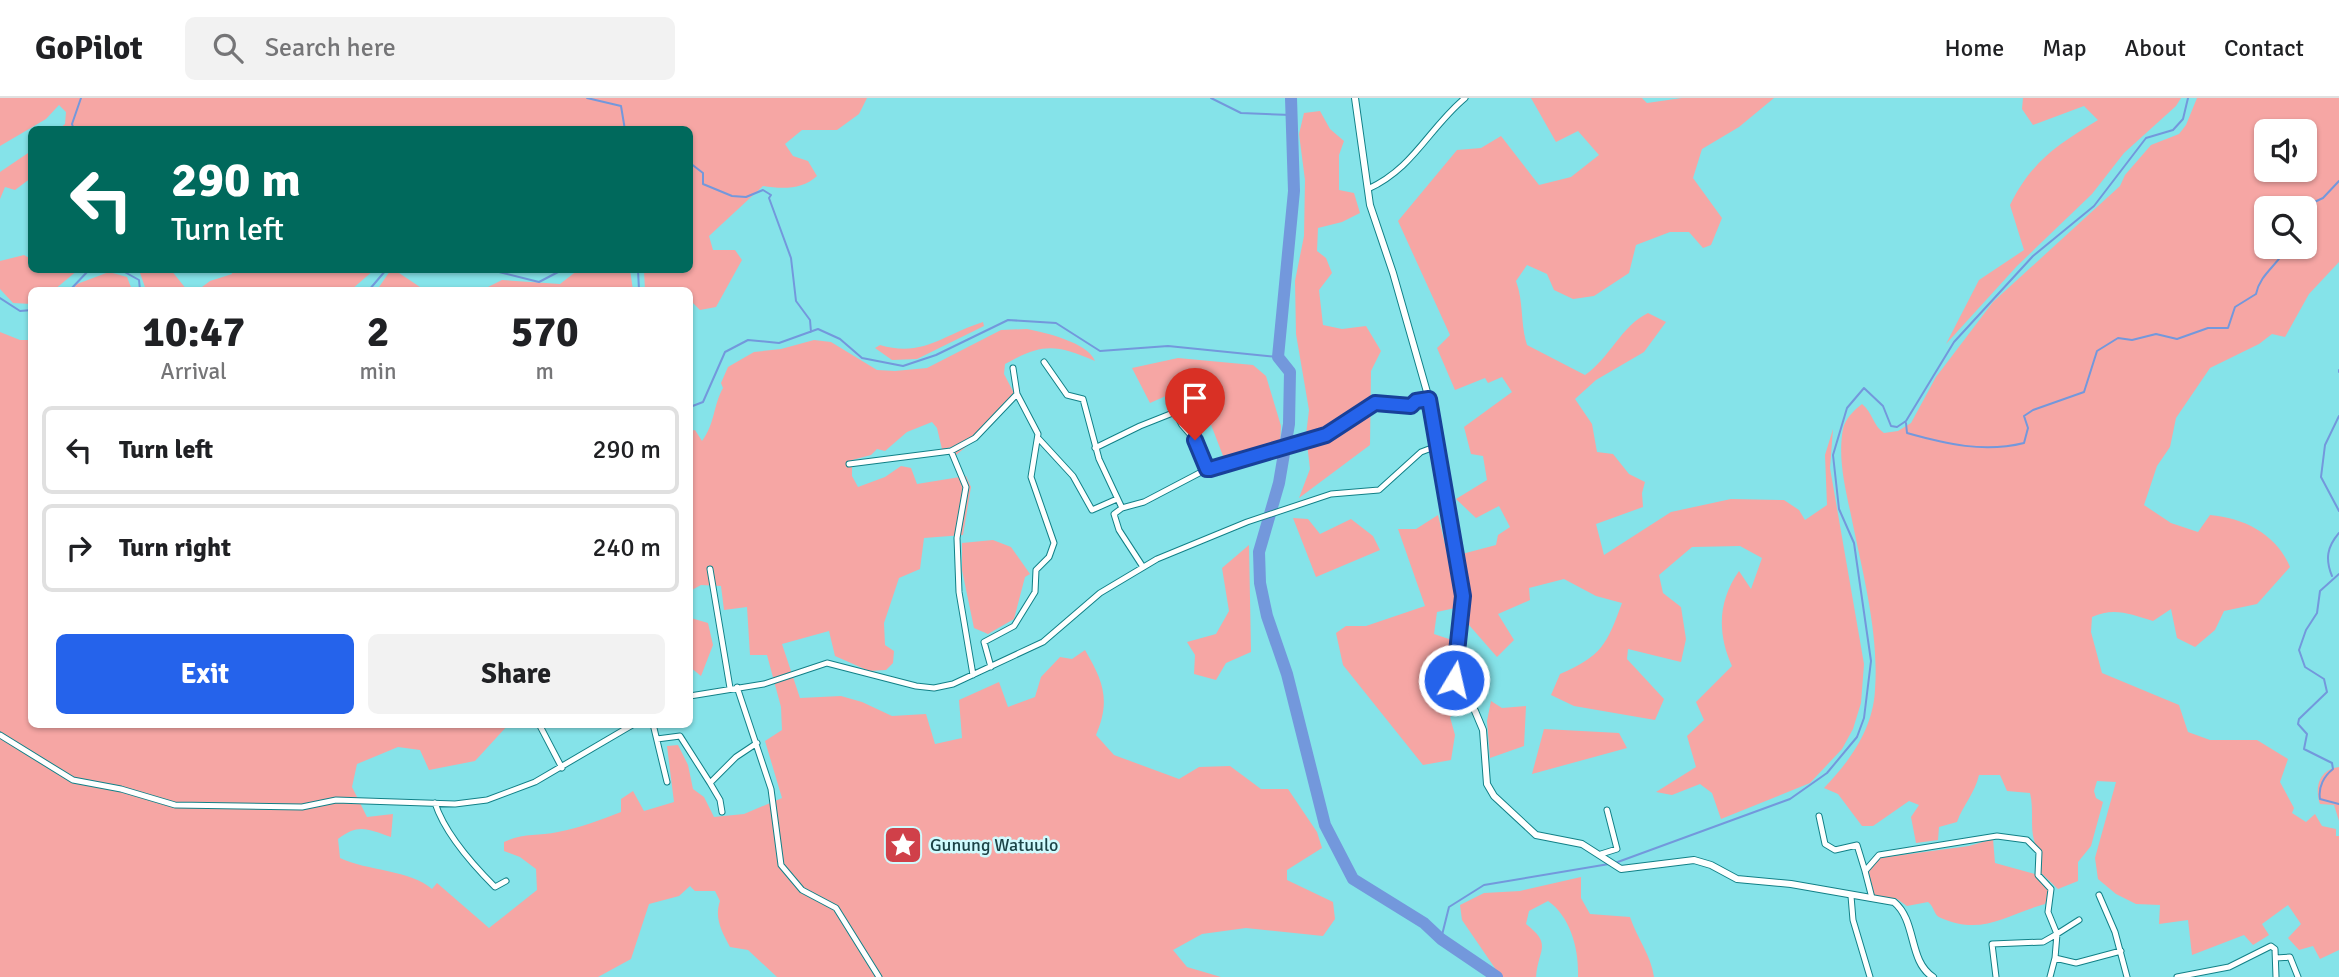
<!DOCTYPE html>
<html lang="en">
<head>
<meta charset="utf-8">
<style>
  body { margin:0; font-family:Signika,sans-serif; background:#f2f2f2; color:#202124; height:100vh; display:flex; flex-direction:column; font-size:26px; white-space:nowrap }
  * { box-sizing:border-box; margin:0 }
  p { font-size:23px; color:#757577 }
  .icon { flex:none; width:38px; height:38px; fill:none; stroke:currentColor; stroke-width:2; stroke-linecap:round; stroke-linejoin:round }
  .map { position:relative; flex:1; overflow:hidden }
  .panel { position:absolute; left:28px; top:189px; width:665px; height:441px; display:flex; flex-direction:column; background:#fff; border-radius:10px; box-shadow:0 2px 5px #0004 }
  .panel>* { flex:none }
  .banner { position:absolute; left:28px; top:28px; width:665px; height:147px; border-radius:10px; box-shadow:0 2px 5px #0004; background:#00695c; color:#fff; overflow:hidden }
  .controls { position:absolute; left:2254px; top:21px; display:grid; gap:14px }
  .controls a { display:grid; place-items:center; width:63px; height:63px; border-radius:10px; background:#fff; box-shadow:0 2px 5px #0004; font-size:35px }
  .pin { position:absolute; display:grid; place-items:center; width:60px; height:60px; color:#fff; margin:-72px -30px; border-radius:50% 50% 50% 0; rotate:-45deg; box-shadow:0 0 7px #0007 }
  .pin .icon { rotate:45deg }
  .me { position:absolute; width:77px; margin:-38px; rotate:9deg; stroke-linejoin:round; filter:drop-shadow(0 0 5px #0008) }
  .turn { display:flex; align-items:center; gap:24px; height:147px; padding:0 28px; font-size:32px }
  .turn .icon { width:91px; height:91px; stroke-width:2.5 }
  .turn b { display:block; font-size:49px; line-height:60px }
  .eta { display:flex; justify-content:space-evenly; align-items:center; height:119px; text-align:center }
  .eta b { font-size:42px; font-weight:700; line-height:49px }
  .cta { display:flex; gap:14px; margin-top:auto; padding:14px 28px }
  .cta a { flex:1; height:80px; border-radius:10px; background:#2563eb; color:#fff; font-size:28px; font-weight:700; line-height:80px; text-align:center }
  .cta a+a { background:#f2f2f2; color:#202124 }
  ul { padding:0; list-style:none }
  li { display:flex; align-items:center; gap:21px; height:88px; margin:0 14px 10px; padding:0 14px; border:4px solid #e0e0e0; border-radius:10px }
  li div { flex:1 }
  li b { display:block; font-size:26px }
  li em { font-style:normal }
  header { display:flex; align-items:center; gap:42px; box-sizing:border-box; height:98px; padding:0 35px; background:#fff; border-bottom:2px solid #e0e0e0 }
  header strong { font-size:33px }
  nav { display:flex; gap:38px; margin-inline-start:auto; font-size:24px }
  .search { width:490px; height:63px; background:#f2f2f2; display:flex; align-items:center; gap:18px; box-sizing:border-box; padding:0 24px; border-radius:10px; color:#757577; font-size:26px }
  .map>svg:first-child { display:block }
  .green { fill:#f6a6a4; fill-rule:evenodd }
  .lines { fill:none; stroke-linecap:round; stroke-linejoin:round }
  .stream { stroke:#7398dc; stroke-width:2 }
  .river { stroke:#7398dc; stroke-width:12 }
  .minor-casing { stroke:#118087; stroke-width:7 }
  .tertiary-casing { stroke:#118087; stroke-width:8 }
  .minor { stroke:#fff; stroke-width:5 }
  .tertiary { stroke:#fff; stroke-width:6 }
  .route-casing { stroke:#184099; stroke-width:18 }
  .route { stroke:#2563eb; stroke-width:12 }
  .labels { text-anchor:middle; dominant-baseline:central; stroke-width:5; stroke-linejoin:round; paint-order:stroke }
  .poi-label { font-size:18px; fill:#1c4346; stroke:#d0fbfe; text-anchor:start }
</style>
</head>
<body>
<header>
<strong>GoPilot</strong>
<div class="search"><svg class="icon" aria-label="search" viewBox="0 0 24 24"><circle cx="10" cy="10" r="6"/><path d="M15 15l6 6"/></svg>Search here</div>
<nav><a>Home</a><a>Map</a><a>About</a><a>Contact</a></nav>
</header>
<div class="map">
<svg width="2339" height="879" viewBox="0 0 2339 879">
  <rect width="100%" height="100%" fill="#85e3e9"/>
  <path class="green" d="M0 0H867L859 16 837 32H802L785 46 793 58 808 63 817 78C802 92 782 91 763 88L709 138 713 152H735L742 162 716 209 700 212 690 202V192H645L644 172H690V32H58L65 26 66 14 59 7 46 21 0 48Z
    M1531 0H1642L1647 5 1682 0H1774L1739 29 1702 51 1693 80 1722 120 1711 147 1703 150 1689 134H1670L1636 147 1629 175 1594 198 1573 201 1554 192 1547 176 1527 167 1516 183C1524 205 1520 225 1527 247L1585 277C1610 260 1621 228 1648 215L1666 224 1644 254 1596 282 1575 301 1592 326 1597 354 1613 356 1629 376 1645 384 1642 395 1643 409 1596 426 1604 457 1671 414 1731 401 1784 402 1799 412 1805 422 1827 407 1825 357 1833 331 1830 370 1864 566 1861 605 1853 631 1842 651 1810 685 1721 721 1712 695 1700 686 1672 697 1656 694 1696 669 1687 638 1704 622 1696 604 1732 568C1717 535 1718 503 1739 473L1751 491 1762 460 1740 448 1692 449 1659 477 1663 495 1681 509 1686 541 1681 564 1628 551 1627 561 1664 601 1655 622 1574 608 1551 597 1560 576C1602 558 1607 546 1622 505L1596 498 1564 481 1529 490 1530 502 1498 516 1514 542 1497 559 1469 527 1462 456 1496 447 1498 437 1510 429 1499 408 1476 420 1456 401 1487 382 1483 358 1471 356 1464 329 1512 294 1502 279 1488 285 1485 280 1455 292 1437 250 1450 237 1398 123 1457 52 1481 50 1501 38 1539 87 1571 79 1599 57 1578 33 1556 44Z
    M2023 0H2181L2176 8 2124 55 2092 96 2017 168 1946 246 1979 182 2024 152 2010 107C2032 63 2057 47 2098 22L2084 8 2033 27 2022 11Z
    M2197 0H2339V164L2309 196 2285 239 2272 236 2259 246 2210 270 2176 320 2170 349 2157 368 2144 407 2171 425 2198 434 2210 417C2245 420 2277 437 2290 469L2257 506 2224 513 2215 532 2195 549 2177 540 2171 511 2153 523C2130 516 2114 509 2092 519L2091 534 2102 575 2179 607 2188 634 2210 642H2257L2288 661 2280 684 2294 710 2292 715 2306 724 2315 716 2322 728 2336 731V738H2339V852L2320 861 2313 848 2299 852 2288 840 2301 826 2288 807 2262 826 2269 837 2253 847 2244 837 2192 857 2188 822 2159 826 2160 807 2136 806 2116 796 2098 781 2095 760 2116 684 2097 683 2094 693 2096 700 2103 704 2091 748 2078 764V783L2058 791 2041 775C2042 754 2038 759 2034 742 2030 729 2034 711 2030 695L2007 693 2000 677H1979C1975 695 1963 707 1957 724L1939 729 1938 742 1916 745 1911 719 1919 707 1909 703 1873 728H1862L1838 696 1824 690C1850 663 1873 631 1875 592 1879 538 1864 480 1853 427 1847 396 1837 363 1843 331 1845 321 1854 312 1862 306 1873 315 1873 328 1884 335L1898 333 1911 325 1936 279 1993 204 2120 88 2125 77 2151 47 2179 36 2186 27ZM2266 33H2305V72H2266ZM2266 110H2305V149H2266Z
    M1320 13 1330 31 1344 43 1339 57V92L1354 95 1360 115 1342 124 1318 130 1317 153 1326 160 1332 175 1319 192 1323 227 1342 231 1366 228 1381 253 1371 273 1370 347 1299 400 1310 371 1306 337 1309 312 1296 236 1295 183 1304 138 1305 82 1299 36 1304 15Z
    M31 53V80L15 92 5 89 0 101V74Z
    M24 157 31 161 32 172H78L54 192H32L31 206 13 205 0 191V163Z
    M139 172H171L187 192H146Z
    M231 172H374L351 192H198L210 183 232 176Z
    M578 172H630L633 192H377L390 173 399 175 423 191H484L502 182 560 186Z
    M109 174 127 179 132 192H72L77 186Z
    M983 224 984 228 917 261 892 262 875 250 880 247C923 260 944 236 983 224Z
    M1027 231C1046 235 1087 244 1095 263 1055 246 1043 245 1005 266L1004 276 1016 299 989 330 956 357 953 349 942 351 937 330 932 324 907 334 885 353 877 351 871 357 852 362V378L858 389 885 379 901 368 911 370 917 386 966 378 971 389 963 437 924 440 920 471 899 480 884 525 885 547 894 553 893 565 886 572 869 573 835 558 829 533 782 546 800 600 841 598 862 604 892 618 926 616 935 646 962 640 959 602 999 584 1008 609 1035 599 1041 579 1060 559 1072 561 1085 552C1103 583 1111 602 1096 637L1114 657 1179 681 1199 669 1230 668 1261 691H1288L1317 734 1322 750 1287 772V782L1333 804 1335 821 1323 838 1246 830 1202 836 1173 852 1187 869 1221 879H777L748 852 730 849C722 834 714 820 720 803L715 793H695L690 788 679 798 649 806 631 861 598 879H0V234L20 242H31L32 626 508 627 475 663 429 672 420 652 398 649 357 666 352 689 367 719 393 716 391 739C368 731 358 725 338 741L340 760C367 773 411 772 432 791L437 785 489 830 537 792 536 771 520 759 504 753V744C523 735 538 738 558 734 580 730 600 722 621 714V701L633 693 644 713 674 704 667 648 678 647 688 667 693 691 704 699 714 719 744 716 782 700 765 643 782 632 781 609 767 557H750L747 509 724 512 721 488 701 487 690 493V333L695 332 702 343C715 326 713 308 723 290L721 285 728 269 754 254 781 251 814 242 831 244 877 272 895 273 927 270 1001 232Z
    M1178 260 1253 267 1266 278 1281 328 1280 347 1225 363 1195 285 1150 305 1132 270Z
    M1438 417 1455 488V510L1437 514 1434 536 1452 542 1447 584 1464 609 1450 619 1455 637 1451 662 1423 667 1343 567 1336 535 1346 528H1366L1425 508 1398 431H1416Z
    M1293 420 1308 421 1320 436 1351 421 1373 438 1380 452 1316 479Z
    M993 442 1011 449 1030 476 1025 479 1014 521 988 536 974 530 962 472V445Z
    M1249 447 1251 554 1226 565 1216 582 1194 576 1195 557 1187 544 1216 536 1229 513 1222 470Z
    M690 511 691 520 708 525 713 547 701 578 690 569Z
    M1491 603 1502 610 1526 608 1524 648 1490 660 1487 623Z
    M1544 631 1619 635 1627 650 1532 676Z
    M2339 669V723L2334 707 2320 706C2314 689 2320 671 2339 669Z
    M1993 741 1995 765 2035 776 2050 791 2045 806C2005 817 1983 838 1941 820 1933 817 1935 809 1928 804L1907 808 1897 801 1874 798 1868 771 1879 760 1969 748Z
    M1581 779V800L1590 816 1630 819C1637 840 1651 857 1654 879H1578C1579 852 1571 819 1548 803L1529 813 1526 826C1553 847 1538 851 1536 879H1501L1462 822 1460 807 1484 795 1520 793Z"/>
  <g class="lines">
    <path class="stream" d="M587 0 621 8 625 32
      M1211 0 1241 15 1291 17
      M74 32 72 26 81 0
      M690 65 703 75V86L732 98 746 99 763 92 771 97 769 100 791 160 796 203 810 222 811 234
      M2305 114 2308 107 2323 100 2339 83
      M121 172 139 182 140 192
      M491 172 539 184 562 172
      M638 172 639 192
      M70 192 89 172
      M369 192 386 172
      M0 200 20 213 32 212
      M2339 272V274
      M690 309 703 304 725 254 748 242 779 245 818 231 840 241 862 260 903 268 936 257 1008 222 1056 225 1100 253 1168 248 1278 259
      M2339 318 2325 347 2321 379 2339 413
      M1906 325 1907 335C1946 346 1984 355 2024 345L2028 330 2024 318 2033 312 2084 294 2097 253 2118 240 2132 242 2156 236 2177 241 2208 230H2228L2235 209 2256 196C2260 176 2278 167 2287 149
      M2339 476 2320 493 2317 515 2306 532 2299 552 2305 569 2324 581 2327 594 2299 621 2298 626 2307 636 2304 651 2332 665 2333 671C2324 678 2318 689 2320 701L2339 706
      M2332 478C2325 461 2327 449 2339 435
      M1615 765 1790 701 1827 675 1857 639 1864 620 1871 563 1854 445 1839 411 1833 357 1847 310 1864 290 1883 308 1891 328 1897 329 1906 323 1954 244 2033 158 2094 108 2146 40 2173 32 2183 21 2188 0
      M1441 841 1449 809 1484 787 1609 766"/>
    <path class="river" d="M1291 0 1294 93 1278 259 1290 274 1289 326 1279 385 1259 454 1260 485 1267 518 1287 576 1325 727 1353 781 1424 825 1441 841 1497 879"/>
    <g class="minor-casing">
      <path id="minor" d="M1368 91C1414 70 1428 31 1465 0
        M1044 264 1067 297 1083 301 1099 361 1122 410 1114 416 1119 432 1143 469
        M1175 314 1182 327 1195 342 1207 371
        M1039 341 1073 378 1092 412 1117 401
        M1095 350 1140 328 1213 299
        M951 353 966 389 957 440 959 494 973 577
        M849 366 951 353 975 340 1017 296 1013 270
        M1122 410 1144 404 1207 371 1326 337 1375 305 1411 308 1415 303 1429 301
        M710 471 730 590
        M991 569 984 544 1014 528 1035 494 1036 472 1049 459 1054 445 1031 379 1038 336 1017 296
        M737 589 771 691 781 767 802 792 836 810 879 879
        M690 598 764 586 827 565 916 588 934 590 953 586 1043 544 1100 495 1157 461 1247 424 1331 396 1379 392 1421 354 1437 348
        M539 626 562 670
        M653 626 667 684
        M0 637 73 682 121 691 175 707 302 709 336 702 455 706 487 702 535 684 634 626
        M657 641 680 638 710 685
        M435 705C445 736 472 766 495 789L506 783
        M722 714 720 702 710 685 736 659 757 645
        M1819 718 1825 746 1835 752 1857 747 1865 773
        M1601 756 1617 751 1607 712
        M2099 797 2115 834 2127 879
        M1851 798 1853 822 1870 879
        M1872 800 1865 773 1879 757 1997 738 2027 742 2039 754 2038 777 2051 791 2048 814 2057 836 2043 844 1992 846 1996 879
        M2079 822 2057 836 2055 860 2076 865 2121 853
        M2276 860 2290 859 2298 879
        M2050 879 2055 860
        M2177 879 2229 869 2271 848 2275 851 2276 879"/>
    </g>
    <g class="tertiary-casing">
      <path id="tertiary" d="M1355 0 1370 107 1393 175 1429 301 1460 478 1463 517 1454 582 1475 613 1483 632 1487 686 1494 698 1536 737 1582 746 1621 771 1694 762 1711 767 1737 781 1791 786 1894 804C1917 823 1908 863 1933 879"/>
    </g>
    <use href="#minor" class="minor"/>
    <use href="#tertiary" class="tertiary"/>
  </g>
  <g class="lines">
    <g class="route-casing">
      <path id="route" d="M1195 342 1207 371H1210L1326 337 1375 305 1411 308 1416 303 1429 301 1463 498 1454 582"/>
    </g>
    <use href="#route" class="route"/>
  </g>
  <defs>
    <g id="sight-square" transform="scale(2.0125)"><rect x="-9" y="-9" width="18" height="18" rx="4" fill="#d04049" stroke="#d0fbfe"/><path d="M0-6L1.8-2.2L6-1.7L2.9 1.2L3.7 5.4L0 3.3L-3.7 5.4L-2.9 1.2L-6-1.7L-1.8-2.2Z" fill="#fff"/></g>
  </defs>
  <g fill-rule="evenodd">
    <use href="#sight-square" x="903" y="747"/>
  </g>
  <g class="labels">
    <g class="poi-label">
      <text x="930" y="747">Gunung Watuulo</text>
    </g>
  </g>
</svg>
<div class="controls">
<a><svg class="icon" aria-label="sound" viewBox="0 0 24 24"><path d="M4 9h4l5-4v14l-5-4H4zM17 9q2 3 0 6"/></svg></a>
<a><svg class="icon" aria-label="search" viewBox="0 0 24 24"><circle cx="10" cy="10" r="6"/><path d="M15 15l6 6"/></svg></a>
</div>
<div class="pin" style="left:1195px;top:342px;background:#d93025"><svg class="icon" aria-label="arrive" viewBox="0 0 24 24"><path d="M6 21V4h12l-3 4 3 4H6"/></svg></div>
<svg class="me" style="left:1454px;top:582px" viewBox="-20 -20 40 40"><circle r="17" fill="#2563eb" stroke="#fff" stroke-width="3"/><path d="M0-11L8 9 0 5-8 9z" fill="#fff"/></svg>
<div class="banner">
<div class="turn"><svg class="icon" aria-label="left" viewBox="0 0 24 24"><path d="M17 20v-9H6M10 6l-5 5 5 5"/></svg><div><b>290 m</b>Turn left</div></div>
</div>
<section class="panel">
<div class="eta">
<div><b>10:47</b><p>Arrival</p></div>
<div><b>2</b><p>min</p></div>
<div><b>570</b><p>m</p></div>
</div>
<ul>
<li><svg class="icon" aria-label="left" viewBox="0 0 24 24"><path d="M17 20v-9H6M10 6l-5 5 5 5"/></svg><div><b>Turn left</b></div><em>290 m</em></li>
<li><svg class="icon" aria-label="right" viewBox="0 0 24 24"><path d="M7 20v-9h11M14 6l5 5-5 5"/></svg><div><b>Turn right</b></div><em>240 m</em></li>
</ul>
<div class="cta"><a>Exit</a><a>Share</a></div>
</section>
</div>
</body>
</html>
